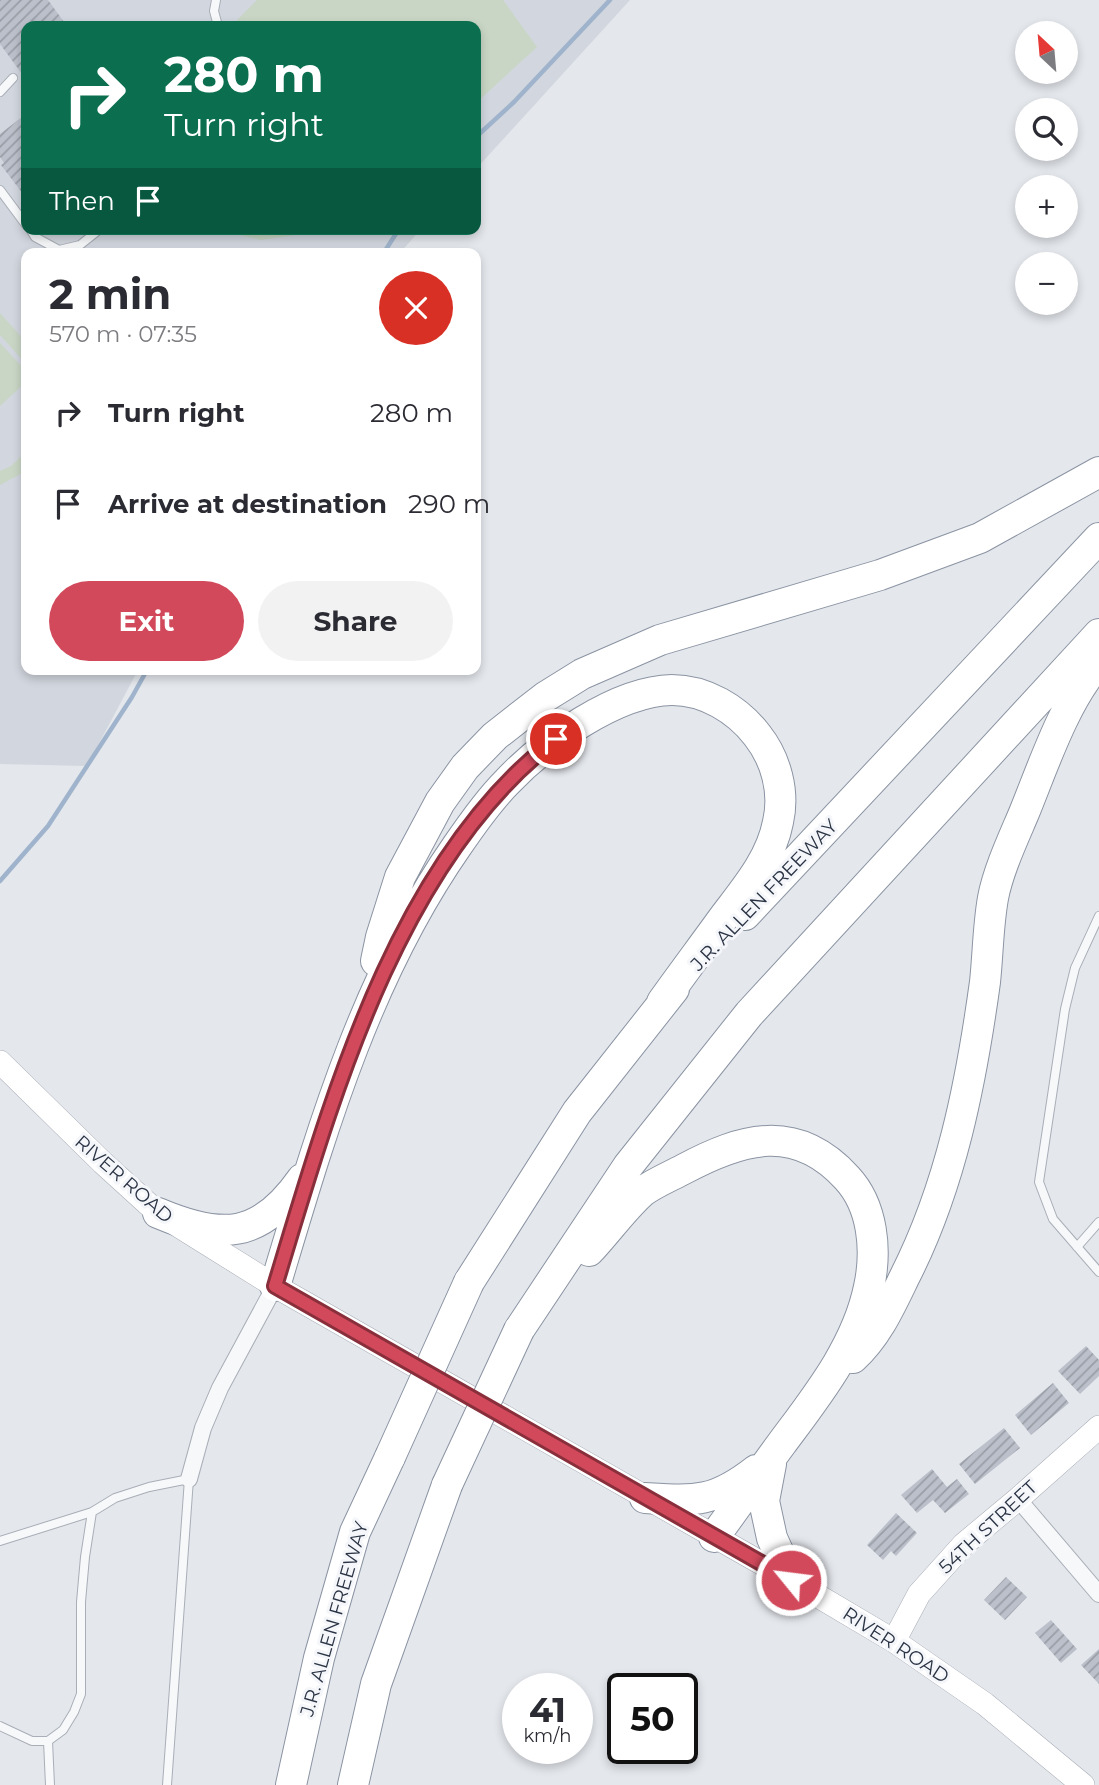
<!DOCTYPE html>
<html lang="en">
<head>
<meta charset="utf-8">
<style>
  body { margin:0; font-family:Montserrat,sans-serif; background:#f2f2f3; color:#2b2b33; height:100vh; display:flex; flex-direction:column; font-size:26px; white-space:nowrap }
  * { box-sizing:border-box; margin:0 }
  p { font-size:23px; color:#7c7c81 }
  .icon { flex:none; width:38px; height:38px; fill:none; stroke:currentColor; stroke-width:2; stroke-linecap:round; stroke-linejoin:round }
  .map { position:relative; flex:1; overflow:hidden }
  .side { position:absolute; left:21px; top:248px; width:460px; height:427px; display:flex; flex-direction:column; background:#fff; border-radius:14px; box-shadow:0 4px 10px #0003 }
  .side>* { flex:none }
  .guide { position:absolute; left:21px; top:21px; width:460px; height:214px; border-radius:14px; box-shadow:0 4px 10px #0003; background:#0b6e4f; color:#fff; overflow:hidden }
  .needle { width:46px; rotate:334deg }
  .buttons { position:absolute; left:1015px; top:21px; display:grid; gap:14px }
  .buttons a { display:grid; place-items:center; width:63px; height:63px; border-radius:50%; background:#fff; box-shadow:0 4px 10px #0003; font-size:35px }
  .speed { position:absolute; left:502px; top:1673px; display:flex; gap:14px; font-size:35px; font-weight:700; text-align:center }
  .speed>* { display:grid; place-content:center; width:91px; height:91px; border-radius:50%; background:#fff; box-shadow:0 4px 10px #0003; line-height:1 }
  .speed small { font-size:18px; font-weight:400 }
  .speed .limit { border:4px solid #111; border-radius:10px; background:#fff; color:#111 }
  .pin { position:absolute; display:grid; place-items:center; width:60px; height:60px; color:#fff; margin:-30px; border:4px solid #fff; border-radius:50%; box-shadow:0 2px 7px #0007 }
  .me { position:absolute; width:77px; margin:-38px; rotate:299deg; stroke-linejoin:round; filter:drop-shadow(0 0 5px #0008) }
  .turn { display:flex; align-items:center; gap:24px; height:147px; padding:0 28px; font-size:32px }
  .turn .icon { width:91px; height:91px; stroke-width:2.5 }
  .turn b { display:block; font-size:49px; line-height:60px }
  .then { display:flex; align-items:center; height:66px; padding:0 28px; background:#0003; gap:14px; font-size:26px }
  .round { display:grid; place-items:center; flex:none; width:74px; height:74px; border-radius:37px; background:#f2f2f3 }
  .overview { display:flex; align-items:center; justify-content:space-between; height:119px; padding:0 28px }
  h1 { font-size:42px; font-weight:700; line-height:52px }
  .action { display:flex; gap:14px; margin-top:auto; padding:14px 28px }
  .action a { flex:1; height:80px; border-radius:42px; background:#d1495b; color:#fff; font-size:28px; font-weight:700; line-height:80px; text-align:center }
  .action a+a { background:#f2f2f3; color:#2b2b33 }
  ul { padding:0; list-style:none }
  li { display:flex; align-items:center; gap:21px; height:91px; padding:0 28px }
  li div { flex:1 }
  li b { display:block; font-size:26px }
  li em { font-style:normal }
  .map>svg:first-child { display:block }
  .built { fill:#d2d6de }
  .garden { fill:#c9d6c5 }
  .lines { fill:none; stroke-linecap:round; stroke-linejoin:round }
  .stream { stroke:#9fb4cc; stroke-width:4.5 }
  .building { fill:url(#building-hatch) }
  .service-casing { stroke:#a9aeb7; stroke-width:10 }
  .minor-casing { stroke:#a9aeb7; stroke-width:18 }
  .secondary-casing { stroke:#a9aeb7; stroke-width:24 }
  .motorway-casing { stroke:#8b94a3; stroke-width:32 }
  .service { stroke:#f7f8fa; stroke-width:8 }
  .minor { stroke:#f7f8fa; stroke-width:16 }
  .secondary { stroke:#fff; stroke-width:23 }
  .motorway { stroke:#fff; stroke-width:30 }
  .motorway-bridge-casing { stroke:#8b94a3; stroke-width:32; stroke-linecap:butt }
  .motorway-bridge { stroke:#fff; stroke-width:30 }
  .route-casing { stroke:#882f3b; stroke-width:18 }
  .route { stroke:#d1495b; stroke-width:12 }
  .labels { text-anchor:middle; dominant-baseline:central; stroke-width:6; stroke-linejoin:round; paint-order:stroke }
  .street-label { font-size:19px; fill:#2b3445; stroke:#f4f6f9 }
</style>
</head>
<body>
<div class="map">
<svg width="1099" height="1785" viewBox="0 0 1099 1785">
  <defs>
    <pattern id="building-hatch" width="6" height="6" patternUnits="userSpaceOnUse" patternTransform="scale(1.75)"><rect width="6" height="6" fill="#bbc0ca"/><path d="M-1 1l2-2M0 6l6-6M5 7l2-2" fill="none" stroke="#989da6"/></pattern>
  </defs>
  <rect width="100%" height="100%" fill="#e4e7ec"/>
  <path class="built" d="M0 0H630L476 169V26H26V229H421L399 254H26V670H138L87 766 0 764Z"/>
  <path class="garden" d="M257 0H503L537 47 476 103V26H242L237 20Z
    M213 229H321L317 232 261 240Z
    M0 313 26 342V364L0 335Z
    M0 343 26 371V382L0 406Z
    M26 452V471L0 485V471L11 466Z"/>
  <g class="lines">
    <path class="stream" d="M476 137 514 102 610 0
      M383 254 399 229
      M0 881 48 826 132 697 147 670"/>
  </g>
  <path class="building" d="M0 0H48L67 26H26V71L22 74 0 44Z
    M26 114V198L1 165 4 163 0 157V134Z
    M1086 1346 1099 1360V1376L1080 1394 1058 1371Z
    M1053 1383 1069 1403 1031 1435 1015 1415Z
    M1004 1428 1020 1448 975 1484 959 1464Z
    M932 1469 947 1487 957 1479 969 1494 945 1513 933 1500 917 1513 901 1495Z
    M896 1513 917 1533 896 1556 891 1551 883 1560 867 1545Z
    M1006 1577 1027 1597 1005 1620 984 1600Z
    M1051 1620 1077 1649 1061 1663 1035 1633Z
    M1099 1649V1684L1081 1665Z"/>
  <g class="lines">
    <g class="service-casing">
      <path id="service" d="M216 0 214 11 218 26
        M0 92 13 78
        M0 190 26 225
        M30 229 35 237 59 250 80 245 100 229
        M1099 916 1075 968 1065 1009 1039 1182 1053 1219 1099 1272
        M1077 1247 1099 1222
        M0 1541 92 1512 115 1498 149 1487 189 1479 167 1785
        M0 1726 32 1741H48L63 1730 74 1712 81 1694V1602L85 1557 92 1512
        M48 1741 50 1785"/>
    </g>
    <g class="minor-casing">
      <path id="minor" d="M189 1479 203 1428 220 1388 275 1286
        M1018 1499 1099 1594"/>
    </g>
    <g class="secondary-casing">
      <path id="secondary" d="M0 1062 103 1163 158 1213 275 1286 791 1580 894 1641 985 1704 1083 1785
        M894 1641 919 1594 964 1544 1018 1499 1099 1427"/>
    </g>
    <g class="motorway-casing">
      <path id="motorway" d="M745 915 1099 538
        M376 961 381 937 400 877 440 802 465 767 495 736 545 697 582 674 660 640 880 575 980 538 1099 472
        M158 1213C222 1240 260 1239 302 1179
        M589 1251C607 1232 623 1209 642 1192 654 1183 671 1176 684 1169 742 1138 796 1122 847 1178 873 1206 877 1250 869 1287 857 1346 817 1396 782 1443 759 1474 737 1506 714 1537
        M469 1282 577 1112 674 989
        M275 1286C321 1133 365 978 457 846 472 824 488 801 507 782 544 743 616 691 672 690 705 690 737 709 757 735 776 759 785 792 778 822 771 859 746 888 724 917 703 946 682 974 662 1002
        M519 1330 628 1166 749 1014 1099 634
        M853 1358C877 1336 890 1307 904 1278 951 1186 971 1084 985 982 988 954 988 926 993 898 998 871 1013 839 1024 813 1044 764 1064 702 1099 662
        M771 1464 764 1501 772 1538 791 1580
        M645 1498C695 1501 714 1503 756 1470
        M291 1785 319 1658 355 1532 390 1457
        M353 1785 376 1684 447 1485"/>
    </g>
    <use href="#service" class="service"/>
    <use href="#minor" class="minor"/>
    <use href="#secondary" class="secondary"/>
    <use href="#motorway" class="motorway"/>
    <g class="motorway-bridge-casing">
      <path id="motorway-bridge" d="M390 1457 469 1282
        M447 1485 519 1330"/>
    </g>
    <use href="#motorway-bridge" class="motorway-bridge"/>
  </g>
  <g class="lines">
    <g class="route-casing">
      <path id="route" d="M556 739C396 861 331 1101 275 1286L791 1580"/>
    </g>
    <use href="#route" class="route"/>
  </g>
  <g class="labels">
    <g class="street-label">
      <text transform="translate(764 895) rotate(-46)">J.R. ALLEN FREEWAY</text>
      <text transform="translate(124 1179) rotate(41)">RIVER ROAD</text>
      <text transform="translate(988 1527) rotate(-43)">54TH STREET</text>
      <text transform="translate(334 1619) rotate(-74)">J.R. ALLEN FREEWAY</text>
      <text transform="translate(896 1645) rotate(33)">RIVER ROAD</text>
    </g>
  </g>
</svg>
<div class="buttons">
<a><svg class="needle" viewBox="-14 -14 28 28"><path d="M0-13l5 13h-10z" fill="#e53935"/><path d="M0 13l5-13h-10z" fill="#7c7c81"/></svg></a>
<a><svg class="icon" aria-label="search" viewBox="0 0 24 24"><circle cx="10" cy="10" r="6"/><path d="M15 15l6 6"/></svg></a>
<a>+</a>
<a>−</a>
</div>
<div class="speed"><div>41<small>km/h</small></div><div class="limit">50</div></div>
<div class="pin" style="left:556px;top:739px;background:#d93025"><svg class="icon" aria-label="arrive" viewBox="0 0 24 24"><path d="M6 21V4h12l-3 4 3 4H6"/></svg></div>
<svg class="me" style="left:791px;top:1580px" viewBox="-20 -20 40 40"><circle r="17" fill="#d1495b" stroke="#fff" stroke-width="3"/><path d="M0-11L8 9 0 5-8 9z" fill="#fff"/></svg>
<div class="guide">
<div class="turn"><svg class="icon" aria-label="right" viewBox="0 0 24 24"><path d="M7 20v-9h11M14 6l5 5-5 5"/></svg><div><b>280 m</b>Turn right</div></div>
<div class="then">Then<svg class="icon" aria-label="arrive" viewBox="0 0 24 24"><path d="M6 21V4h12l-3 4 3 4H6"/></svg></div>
</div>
<section class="side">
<div class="overview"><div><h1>2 min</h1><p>570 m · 07:35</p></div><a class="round" style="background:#d93025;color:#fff"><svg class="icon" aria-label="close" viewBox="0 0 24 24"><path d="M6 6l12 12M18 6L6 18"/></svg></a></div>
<ul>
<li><svg class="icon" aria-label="right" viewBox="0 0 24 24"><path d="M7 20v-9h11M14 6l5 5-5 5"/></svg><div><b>Turn right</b></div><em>280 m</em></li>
<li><svg class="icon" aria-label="arrive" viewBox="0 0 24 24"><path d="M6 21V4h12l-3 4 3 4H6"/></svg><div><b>Arrive at destination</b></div><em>290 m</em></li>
</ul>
<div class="action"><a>Exit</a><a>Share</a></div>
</section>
</div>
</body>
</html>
